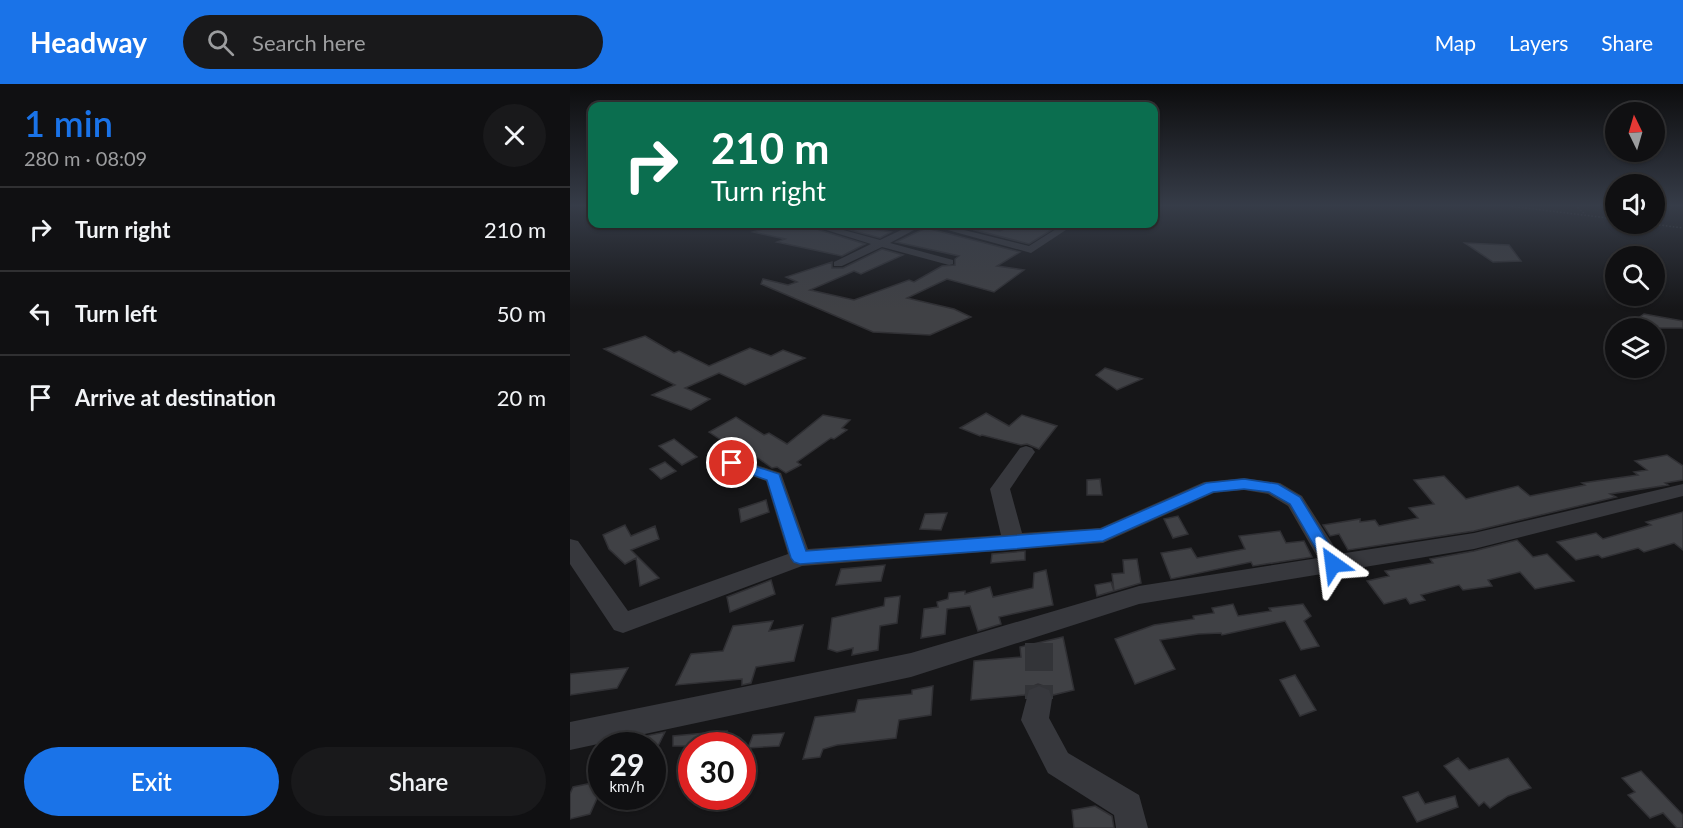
<!DOCTYPE html>
<html lang="en">
<head>
<meta charset="utf-8">
<style>
  body { margin:0; font-family:Lato,sans-serif; background:#19191b; color:#f1f3f6; height:100vh; display:flex; flex-direction:column; font-size:22px; white-space:nowrap }
  * { box-sizing:border-box; margin:0 }
  p { font-size:20px; color:#9c9d9f }
  .icon { flex:none; width:33px; height:33px; fill:none; stroke:currentColor; stroke-width:2; stroke-linecap:round; stroke-linejoin:round }
  .map { position:relative; flex:1; overflow:hidden }
  .side { display:flex; flex-direction:column; background:#101012; width:570px }
  .side>* { flex:none }
  .guide { position:absolute; left:18px; top:18px; width:570px; height:126px; border-radius:12px; box-shadow:0 2px 4px #0004,0 0 0 2px #303032; background:#0b6e4f; color:#fff; overflow:hidden }
  .needle { width:39px; rotate:355deg }
  .buttons { position:absolute; left:1035px; top:18px; display:grid; gap:12px }
  .buttons a { display:grid; place-items:center; width:60px; height:60px; border-radius:50%; background:#101012; box-shadow:0 2px 4px #0004,0 0 0 2px #303032; font-size:30px }
  .speed { position:absolute; left:18px; top:648px; display:flex; gap:12px; font-size:30px; font-weight:700; text-align:center }
  .speed>* { display:grid; place-content:center; width:78px; height:78px; border-radius:50%; background:#101012; box-shadow:0 2px 4px #0004,0 0 0 2px #303032; line-height:1 }
  .speed small { font-size:15px; font-weight:400 }
  .speed .limit { border:9px solid #d22; background:#fff; color:#111 }
  .pin { position:absolute; display:grid; place-items:center; width:51px; height:51px; color:#fff; margin:-26px; border:3px solid #fff; border-radius:50%; box-shadow:0 2px 6px #0007 }
  .me { position:absolute; width:66px; margin:-33px; rotate:329deg; stroke-linejoin:round; filter:drop-shadow(0 0 4px #0008) }
  .turn { display:flex; align-items:center; gap:21px; height:126px; padding:0 24px; font-size:27px }
  .turn .icon { width:78px; height:78px; stroke-width:2.5 }
  .turn b { display:block; font-size:42px; line-height:51px }
  .round { display:grid; place-items:center; flex:none; width:63px; height:63px; border-radius:32px; background:#19191b }
  .headline { display:flex; align-items:center; justify-content:space-between; height:102px; padding:0 24px }
  h1 { font-size:36px; font-weight:600; line-height:45px; color:#1a73e8 }
  .button { display:flex; gap:12px; margin-top:auto; padding:12px 24px }
  .button a { flex:1; height:69px; border-radius:36px; background:#1a73e8; color:#fff; font-size:24px; font-weight:600; line-height:69px; text-align:center }
  .button a+a { background:#19191b; color:#f1f3f6 }
  ul { padding:0; list-style:none }
  li { display:flex; align-items:center; gap:18px; height:84px; padding:0 24px; border-top:2px solid #303032 }
  li div { flex:1 }
  li b { display:block; font-size:22px }
  li em { font-style:normal }
  header { display:flex; align-items:center; gap:36px; box-sizing:border-box; height:84px; padding:0 30px; background:#1a73e8; color:#fff }
  header strong { font-size:28px }
  nav { display:flex; gap:33px; margin-inline-start:auto; font-size:21px }
  .search { width:420px; height:54px; background:#19191b; display:flex; align-items:center; gap:15px; box-sizing:border-box; padding:0 21px; border-radius:33px; color:#9c9d9f; font-size:22px }
  main { display:flex; flex:1; min-height:0 }
  .map>svg:first-child { display:block }
  .building { fill:#404145; stroke:#303034; stroke-width:1.5 }
  .lines { fill:none; stroke-linecap:round; stroke-linejoin:round }
  .minor-tunnel { stroke:#333438; stroke-width:28; stroke-dasharray:28 14; stroke-linecap:butt }
  .path { stroke:#3d3f44; stroke-width:1.5; stroke-dasharray:1.5 2; stroke-linecap:butt }
  .minor { fill:#37383d; fill-rule:evenodd }
  .route { fill:#1a73e8; stroke:#114b97; stroke-width:1.5 }
</style>
</head>
<body>
<header>
<strong>Headway</strong>
<div class="search"><svg class="icon" aria-label="search" viewBox="0 0 24 24"><circle cx="10" cy="10" r="6"/><path d="M15 15l6 6"/></svg>Search here</div>
<nav><a>Map</a><a>Layers</a><a>Share</a></nav>
</header>
<main>
<section class="side">
<div class="headline"><div><h1>1 min</h1><p>280 m · 08:09</p></div><a class="round"><svg class="icon" aria-label="close" viewBox="0 0 24 24"><path d="M6 6l12 12M18 6L6 18"/></svg></a></div>
<ul>
<li><svg class="icon" aria-label="right" viewBox="0 0 24 24"><path d="M7 20v-9h11M14 6l5 5-5 5"/></svg><div><b>Turn right</b></div><em>210 m</em></li>
<li><svg class="icon" aria-label="left" viewBox="0 0 24 24"><path d="M17 20v-9H6M10 6l-5 5 5 5"/></svg><div><b>Turn left</b></div><em>50 m</em></li>
<li><svg class="icon" aria-label="arrive" viewBox="0 0 24 24"><path d="M6 21V4h12l-3 4 3 4H6"/></svg><div><b>Arrive at destination</b></div><em>20 m</em></li>
</ul>
<div class="button"><a>Exit</a><a>Share</a></div>
</section>
<div class="map">
<svg width="1113" height="744" viewBox="0 0 1113 744">
  <rect width="100%" height="100%" fill="#161618"/>
  <path class="building" d="M209 140H253L248 143 249 146 295 160 272 172 207 158 215 155 183 148Z
    M258 140H273L321 148 310 154Z
    M440 140H491L459 160 405 146 410 144 430 147 440 142Z
    M356 144 450 168 427 182 454 186 424 208 377 195 337 214 384 225 401 233 360 251 303 248 191 200 193 195 218 201 227 198 216 193 262 178V184H273L312 165 333 171 291 190 284 187 240 206 284 216 339 196 344 198 372 182 385 181V175L389 172 326 158Z
    M895 159 939 161 951 177 923 178Z
    M1074 230 1113 237V244H1054Z
    M75 252 104 269 109 267 139 282 180 264 201 272 213 266 235 274 175 301 149 289 115 304 140 315 121 326 82 311 105 301 34 265Z
    M535 284 572 295 547 306 526 291Z
    M416 329 439 342 452 331 487 342 469 365 457 360 451 361 412 351 410 352 390 344Z
    M253 331 280 336 272 344 277 346 264 355 261 354 227 378 231 381 216 389 207 383 202 384 178 367 172 370 139 348 166 333 194 351 199 349 217 360Z
    M104 355 127 373 112 381 89 362Z
    M1097 371 1113 382V396L1095 399 1098 401 1040 410 1046 413 904 447 778 466 769 450 760 452 753 441 790 435V438L805 436 809 442 848 434 839 424 864 420 844 396 874 392 896 415 948 402 960 412 1015 401 1012 399 1068 391 1064 388 1077 386 1065 377Z
    M95 378 106 387 91 395 80 385Z
    M530 395 532 411H517V396Z
    M196 416 199 428 171 438 169 425Z
    M1113 428V466L1104 459 1074 468 1068 464 1032 474 1028 471 1006 476 987 458 1026 449 1033 455 1081 441 1076 438Z
    M377 429 371 446 350 445 355 430Z
    M608 432 618 450 603 454 594 435Z
    M55 441 61 452 85 442 89 455 61 466 89 494 70 502 66 474 55 480 39 465 33 451Z
    M710 447 716 459 734 457 742 473 683 482 681 478 601 495 591 469 621 464 627 474 675 465 669 452Z
    M947 456 963 473 977 470 1004 497 965 505 950 488 918 496 922 502 893 506 889 501 851 511 855 516 840 520 836 514 814 520 797 497 819 492 815 487 863 479 860 475 904 467Z
    M455 467V476L421 479 422 470Z
    M567 475 571 499 544 507 542 490 554 489 553 476Z
    M315 481 311 497 266 501 271 485Z
    M476 486 483 521 429 533 431 540 408 547 400 522 377 525 375 550 351 554 354 525 368 523 367 518 378 515 379 509 395 507V510L420 503 423 513 463 504 464 489Z
    M201 496 205 510 160 528 157 513Z
    M541 498 544 507 527 512 525 501Z
    M330 512 327 539 310 542 308 566 282 571 283 564 267 568 258 565 262 534 314 522 315 514Z
    M663 520 668 532 701 527 699 524 733 520 741 532 734 537 749 562 731 566 715 537 652 551 651 549 628 550 590 556 605 585 565 600 545 555 584 541 624 535 623 532 644 529 642 524Z
    M203 537 199 547 233 541 224 577 186 583 181 599 172 601V595L106 601 121 570 153 567 163 542Z
    M493 553 504 606 483 611 480 604 468 600 458 604 455 611 401 616 404 577 451 573 450 563Z
    M58 584 47 604 0 611V590Z
    M725 591 746 626 730 632 710 596Z
    M363 602 361 631 329 636 326 654 267 661 253 665 250 673 233 675 245 633 285 628 288 616 342 610V606Z
    M157 647 151 662H103V652Z
    M95 648 88 662H47V658Z
    M214 649 209 662 178 664 183 651Z
    M888 674 899 686 938 674 961 704 938 712 920 724 914 718 909 722 874 682Z
    M1071 687 1113 731V744H1107L1093 729 1080 734 1058 711 1065 708 1052 694Z
    M32 697V703L20 730 0 735V710L3 703Z
    M848 708 855 720 885 712 888 723 847 738 833 713Z
    M525 722 542 732 544 744H504L502 726Z"/>
  <g class="lines">
    <path class="minor-tunnel" d="M469 559V615"/>
    <path class="path" d="M931 121 1046 135
      M1005 121 1015 130
      M1082 140 1113 144"/>
    <path class="minor" d="M344 140H355L320 159 383 176V180L379 181 312 163 272 182H264V178L301 160 250 144 255 141 310 156Z
      M356 140H370L459 162 494 140H505L461 169Z
      M456 362 462 364 465 368 440 405 452 449 530 444 634 398 674 394 710 399 732 412 769 470 904 449 1113 400V412L904 465 569 520 341 593 0 666V638L341 569 569 502 748 474 718 422 698 410 674 406 644 409 533 459 232 482 53 549 44 546 0 480V455L8 457 58 527 218 470 196 397 156 383 153 379 156 375 162 373 211 389 238 465 431 451 420 405 450 364Z
      M469 602 479 606 482 615 479 634 498 669 569 711 578 744H546L544 731 478 689 451 636 459 606Z"/>
  </g>
  <linearGradient id="sky" x2="0" y2="1"><stop stop-color="#0c0c0d"/><stop offset="0.54" stop-color="#363c48"/><stop offset="1" stop-color="#363c48" stop-opacity="0"/></linearGradient>
  <rect width="1113" height="225" fill="url(#sky)"/>
  <path class="route" d="M162 375 209 390 236 467 531 445 636 399 674 395 708 400 730 413 771 480 769 484 763 486 757 484 720 420 699 408 674 405 643 408 533 457 444 465 230 480 224 478 221 474 197 396 157 382 155 379 157 376Z"/>
</svg>
<div class="buttons">
<a><svg class="needle" viewBox="-14 -14 28 28"><path d="M0-13l5 13h-10z" fill="#e53935"/><path d="M0 13l5-13h-10z" fill="#9c9d9f"/></svg></a>
<a><svg class="icon" aria-label="sound" viewBox="0 0 24 24"><path d="M4 9h4l5-4v14l-5-4H4zM17 9q2 3 0 6"/></svg></a>
<a><svg class="icon" aria-label="search" viewBox="0 0 24 24"><circle cx="10" cy="10" r="6"/><path d="M15 15l6 6"/></svg></a>
<a><svg class="icon" aria-label="layers" viewBox="0 0 24 24"><path d="M12 4l9 5-9 5-9-5zM3 14l9 5 9-5"/></svg></a>
</div>
<div class="speed"><div>29<small>km/h</small></div><div class="limit">30</div></div>
<div class="pin" style="left:162px;top:379px;background:#d93025"><svg class="icon" aria-label="arrive" viewBox="0 0 24 24"><path d="M6 21V4h12l-3 4 3 4H6"/></svg></div>
<svg class="me" style="left:763px;top:480px" viewBox="-20 -20 40 40"><path d="M0-17L14 15 0 8-14 15z" fill="#1a73e8" stroke="#fff" stroke-width="4"/></svg>
<div class="guide">
<div class="turn"><svg class="icon" aria-label="right" viewBox="0 0 24 24"><path d="M7 20v-9h11M14 6l5 5-5 5"/></svg><div><b>210 m</b>Turn right</div></div>
</div>
</div>
</main>
</body>
</html>
